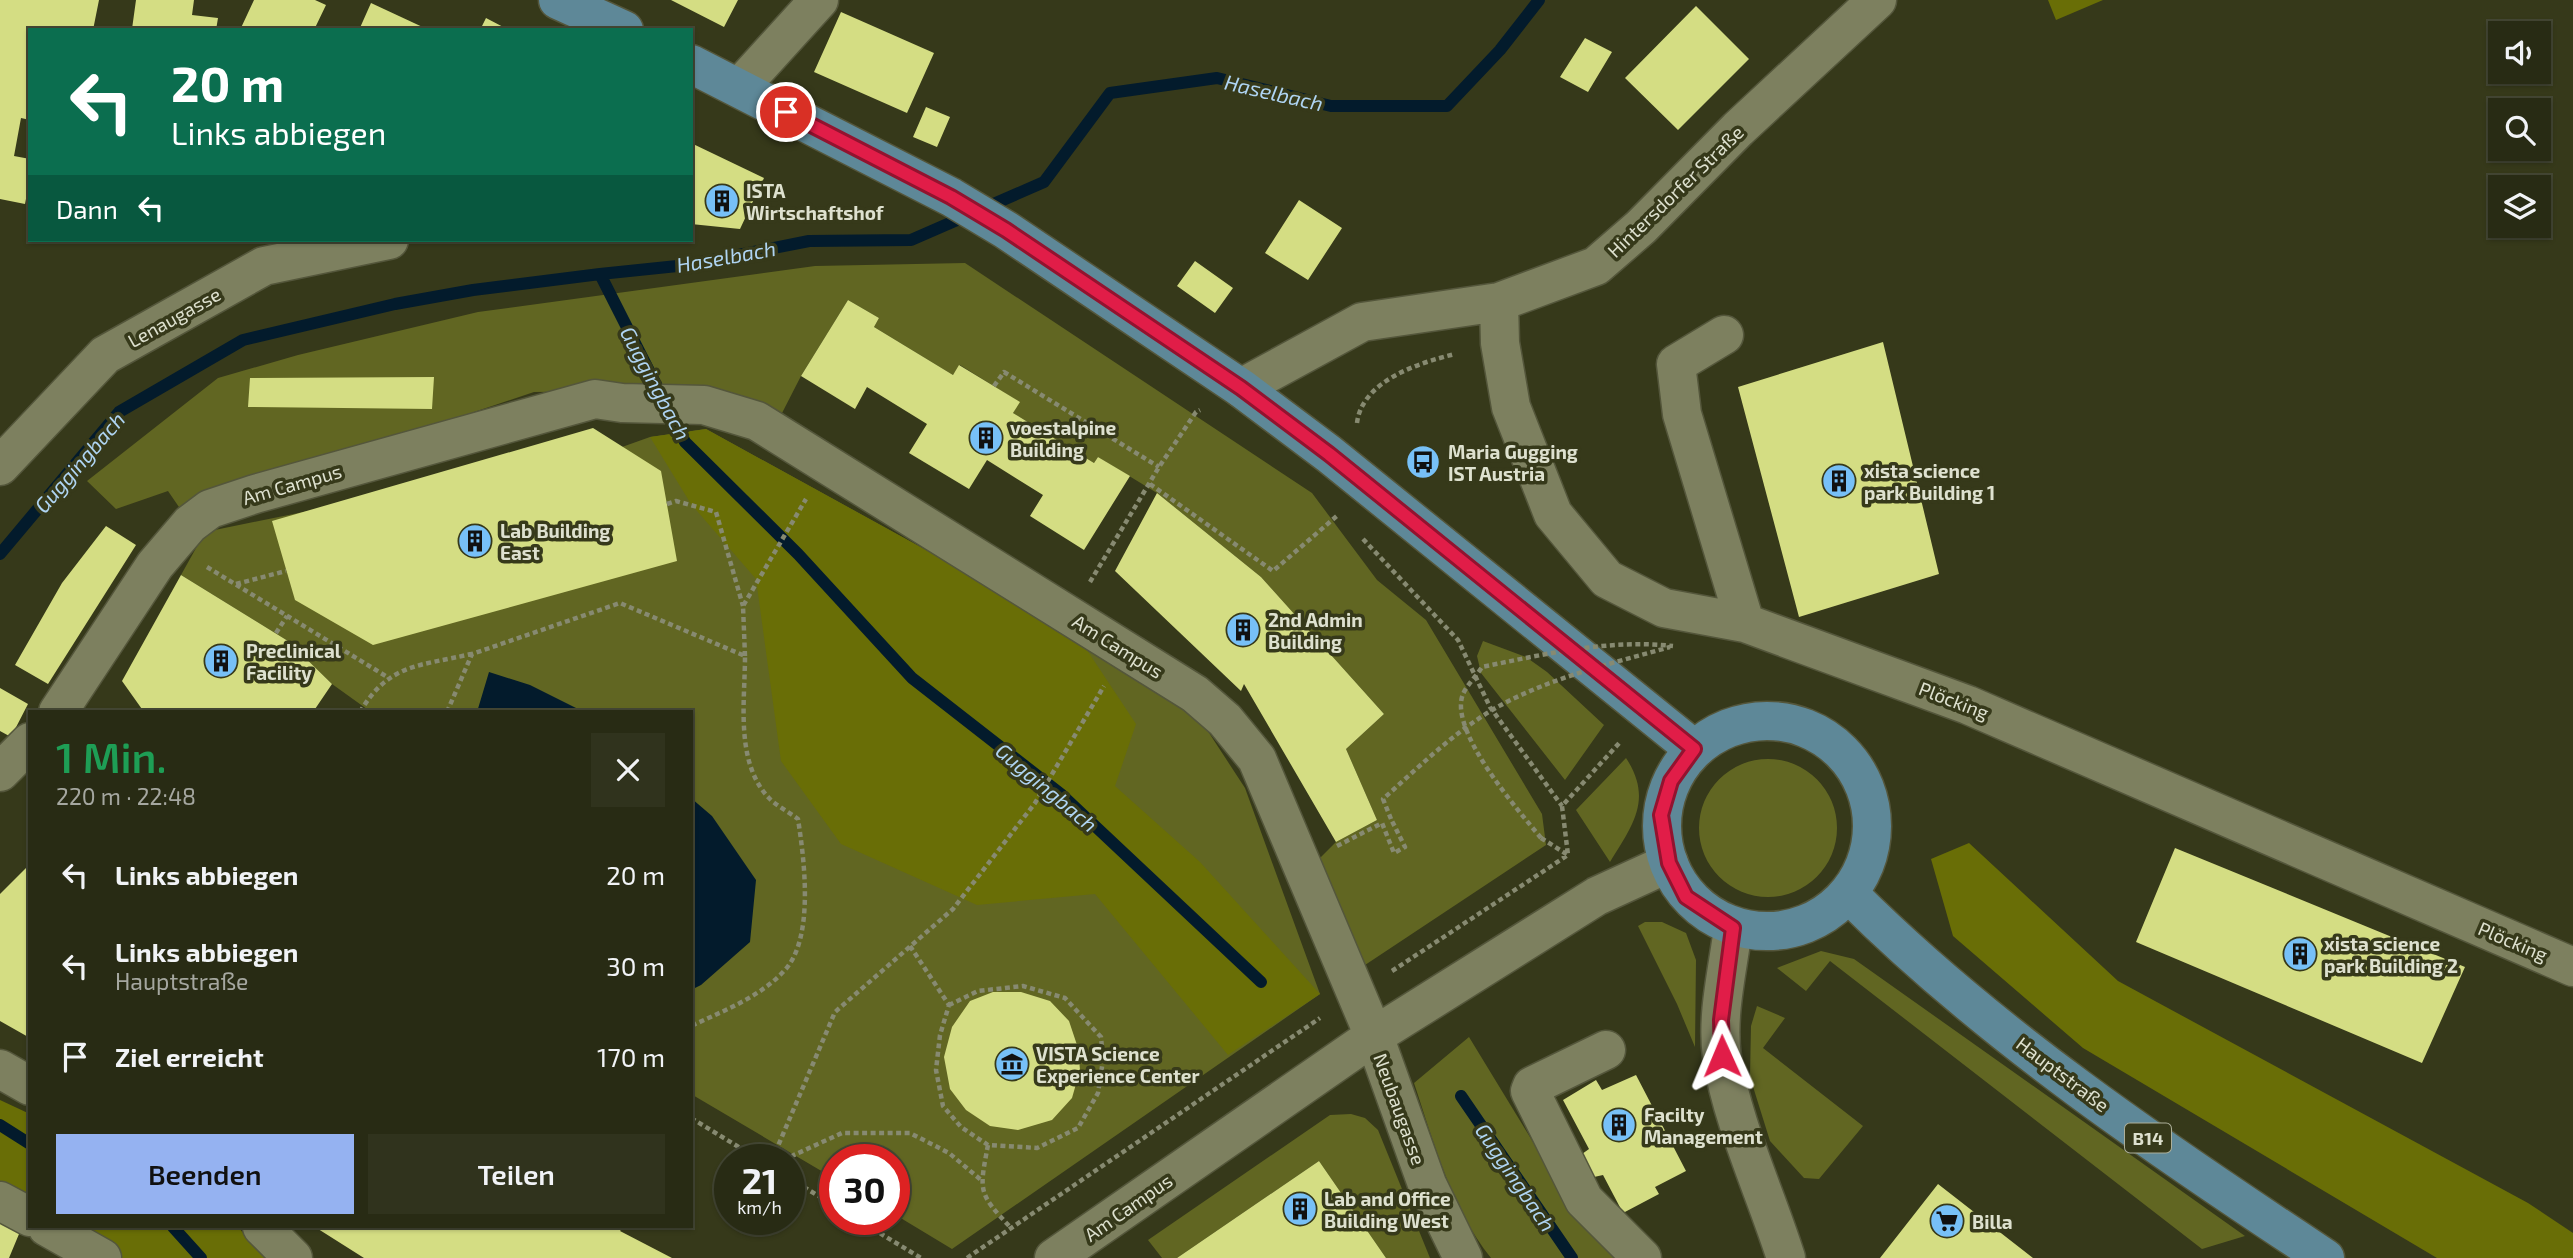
<!DOCTYPE html>
<html lang="de">
<head>
<meta charset="utf-8">
<style>
  body { margin:0; font-family:"Exo 2",sans-serif; background:#30331d; color:#f1f3f6; height:100vh; display:flex; flex-direction:column; font-size:26px; white-space:nowrap }
  * { box-sizing:border-box; margin:0 }
  p { font-size:23px; color:#a5a7a0 }
  .icon { flex:none; width:38px; height:38px; fill:none; stroke:currentColor; stroke-width:2; stroke-linecap:round; stroke-linejoin:round }
  .map { position:relative; flex:1; overflow:hidden }
  .panel { position:absolute; left:28px; top:710px; width:665px; height:518px; display:flex; flex-direction:column; background:#282b14; border-radius:0px; box-shadow:0 2px 5px #0004,0 0 0 2px #444734 }
  .panel>* { flex:none }
  .hud { position:absolute; left:28px; top:28px; width:665px; height:214px; border-radius:0px; box-shadow:0 2px 5px #0004,0 0 0 2px #444734; background:#0b6e4f; color:#fff; overflow:hidden }
  .tools { position:absolute; left:2488px; top:21px; display:grid; gap:14px }
  .tools a { display:grid; place-items:center; width:63px; height:63px; border-radius:0px; background:#282b14; box-shadow:0 2px 5px #0004,0 0 0 2px #444734; font-size:35px }
  .speed { position:absolute; left:714px; top:1144px; display:flex; gap:14px; font-size:35px; font-weight:700; text-align:center }
  .speed>* { display:grid; place-content:center; width:91px; height:91px; border-radius:50%; background:#282b14; box-shadow:0 2px 5px #0004,0 0 0 2px #444734; line-height:1 }
  .speed small { font-size:18px; font-weight:400 }
  .speed .limit { border:10px solid #d22; background:#fff; color:#111 }
  .pin { position:absolute; display:grid; place-items:center; width:60px; height:60px; color:#fff; margin:-30px; border:4px solid #fff; border-radius:50%; box-shadow:0 2px 7px #0007 }
  .me { position:absolute; width:77px; margin:-38px; rotate:359deg; stroke-linejoin:round; filter:drop-shadow(0 0 5px #0008) }
  .turn { display:flex; align-items:center; gap:24px; height:147px; padding:0 28px; font-size:32px }
  .turn .icon { width:91px; height:91px; stroke-width:2.5 }
  .turn b { display:block; font-size:49px; line-height:60px }
  .then { display:flex; align-items:center; height:66px; padding:0 28px; background:#0003; gap:14px; font-size:26px }
  .round { display:grid; place-items:center; flex:none; width:74px; height:74px; border-radius:0px; background:#30331d }
  .summary { display:flex; align-items:center; justify-content:space-between; height:119px; padding:0 28px }
  h1 { font-size:42px; font-weight:600; line-height:52px; color:#1e9e55 }
  .button { display:flex; gap:14px; margin-top:auto; padding:14px 28px }
  .button a { flex:1; height:80px; border-radius:0px; background:#95b2f1; color:#111; font-size:28px; font-weight:600; line-height:80px; text-align:center }
  .button a+a { background:#30331d; color:#f1f3f6 }
  ul { padding:0; list-style:none }
  li { display:flex; align-items:center; gap:21px; height:91px; padding:0 28px }
  li div { flex:1 }
  li b { display:block; font-size:26px }
  li em { font-style:normal }
  .map>svg:first-child { display:block }
  .green { fill:#616622 }
  .forest { fill:#696e06 }
  .water { fill:#031b2c }
  .lines { fill:none; stroke-linecap:round; stroke-linejoin:round }
  .stream { stroke:#031b2c; stroke-width:12 }
  .building { fill:#d4dd83 }
  .minor-casing { stroke:#54563b; stroke-width:41 }
  .major-casing { stroke:#54563b; stroke-width:41 }
  .path { stroke:#878a71; stroke-width:4.5; stroke-dasharray:5 3.5; stroke-linecap:butt }
  .minor { stroke:#7d805f; stroke-width:38 }
  .major { stroke:#5e8898; stroke-width:38 }
  .path-bridge { stroke:#878a71; stroke-width:4.5; stroke-dasharray:5 3.5; stroke-linecap:butt }
  .route-casing { stroke:#92132f; stroke-width:18 }
  .route { stroke:#e11d48; stroke-width:12 }
  .labels { text-anchor:middle; dominant-baseline:central; stroke-width:7; stroke-linejoin:round; paint-order:stroke }
  .shield { fill:#36391a; stroke:#acaf99; stroke-width:2 }
  .shield-label { font-size:18px; font-weight:bold; fill:#dee1cf }
  .poi-label { font-size:19px; font-weight:bold; fill:#dee1cf; stroke:#36391a; text-anchor:start }
  .street-label { font-size:19px; fill:#dee1cf; stroke:#36391a }
  .water-label { font-size:21px; font-style:italic; fill:#afd4f2; stroke:#36391a }
</style>
</head>
<body>
<div class="map">
<svg width="2573" height="1258" viewBox="0 0 2573 1258">
  <rect width="100%" height="100%" fill="#36391a"/>
  <path class="green" d="M965 263 1312 493 1377 580 1426 620 1542 814 1546 845 1359 969 1319 859 1336 842 1377 820 1346 749 1384 714 1261 577 1157 493 1098 457 1094 463 1013 413 1019 402 960 365 953 375 874 327 879 318 848 300 801 376 781 415 713 390 534 392 181 510 168 491 116 509 87 481 218 378 298 355 478 312 815 266Z
    M706 429 1075 632 1198 716 1245 788 1320 994 952 1249 894 1214V1160H835V1179L691 1094V712H371L332 684 288 641 181 575 205 532 622 447 650 437Z
    M1483 641 1526 657 1547 672 1604 725 1565 780 1481 673 1477 656Z
    M1626 758C1653 799 1633 825 1610 862L1576 810Z
    M1699 828a69 69 0 1 1 138 0a69 69 0 1 1-138 0Z
    M1645 922H1662L1686 933 1696 960 1695 1047 1677 1004 1638 926Z
    M1821 951 1854 959 2245 1236 2202 1249 1830 961 1806 991 1777 968Z
    M1757 1006 1785 1018 1763 1048 1863 1126 1819 1179 1804 1178 1770 1141 1750 1077 1751 1026Z
    M1469 1037 1572 1206 1618 1258H1491C1451 1208 1434 1143 1414 1083Z
    M1351 1114 1365 1118 1378 1130 1430 1258H1386L1319 1161 1177 1258H1162L1148 1240 1330 1115Z"/>
  <path class="forest" d="M2048 0H2103L2056 20Z
    M706 429 1075 632 1136 724 1115 786 1200 862 1320 994 1228 1055 1095 894 977 905 841 844 781 761 756 579 691 504 650 437Z
    M1969 843 2118 981 2528 1203 2573 1233V1258H2437L2083 1048 1953 936 1931 859Z
    M0 1100 30 1114V1206L0 1188Z
    M65 1227H238L265 1258H119Z"/>
  <path class="water" d="M489 672 530 685 584 712H477Z
    M691 798 712 816 756 880 750 942 701 985 691 990Z"/>
  <g class="lines">
    <path class="stream" d="M600 274 687 265 809 241 911 240 1044 182 1110 93 1217 78 1331 106H1447L1500 50 1539 0
      M0 554 119 412 243 340 395 304 473 290 600 274 685 442 798 554 912 678 1062 795 1261 982
      M1461 1096 1572 1258
      M0 1125 30 1144
      M173 1227 201 1258"/>
  </g>
  <path class="building" d="M0 0H99L93 30H30V120L21 118 14 156 30 159V178L25 204 0 199Z
    M136 0H194L192 15 218 18 216 30 132 29Z
    M254 0H315L326 5 314 30H240Z
    M671 0H738L724 27Z
    M371 3 429 30H359Z
    M1696 6 1749 59 1678 130 1625 78Z
    M841 12 934 53 907 113 814 72Z
    M486 18 509 30H480Z
    M1585 38 1612 52 1588 92 1560 77Z
    M926 107 950 117 937 147 913 137Z
    M691 143 764 178 740 229 691 224Z
    M1299 200 1342 228 1308 280 1265 253Z
    M1195 261 1233 288 1215 313 1177 286Z
    M848 300 879 318 874 327 953 375 959 365 1020 402 1013 413 1094 463 1098 457 1130 476 1084 550 1030 516 1043 495 987 460 969 489 909 453 927 424 867 387 855 409 801 376Z
    M1883 342 1939 574 1799 617 1738 387Z
    M434 377 432 409 248 407 250 378Z
    M593 428 661 471 677 561 373 645 295 600 272 521Z
    M1157 493 1261 577 1384 714 1346 749 1377 820 1336 842 1244 684 1241 691 1115 571Z
    M106 526 136 545 48 684 15 665 62 583Z
    M181 575 288 641 332 684 313 712H144L122 681Z
    M0 688 28 704 11 737 0 731Z
    M2175 848 2465 967 2422 1063 2136 942Z
    M30 864V1038L0 1021V894Z
    M993 992H1021L1050 1001 1069 1021 1078 1048 1080 1070 1072 1098 1052 1120 1018 1130 990 1126 966 1110 950 1089 944 1057 952 1027 970 1001Z
    M1636 1075 1686 1171 1655 1187 1659 1194 1623 1213 1603 1175 1594 1177 1582 1154 1589 1149 1563 1100 1596 1080 1602 1090Z
    M1319 1161 1386 1258H1177Z
    M1938 1184 2033 1258H1880Z
    M0 1212 24 1222 9 1258H0Z
    M315 1227H623L620 1231 672 1258H364Z"/>
  <g class="lines">
    <g class="minor-casing">
      <path id="minor" d="M739 88 819 0
        M1499 302 1500 343 1511 407 1553 514 1607 579 1664 608 1745 623 1968 705 2573 967
        M1724 335 1676 364 1682 414 1745 623
        M1241 388 1362 322 1499 302 1596 266 1641 227 1738 129 1877 0
        M0 466 105 355 264 266 389 240
        M58 712 155 565 190 524 210 509 255 494 595 399 622 403 704 405 757 421 1195 694 1225 720 1257 759 1374 1036 1427 1184 1463 1258
        M0 772 30 742
        M1733 928C1728 969 1716 1015 1722 1057 1732 1123 1766 1194 1786 1258
        M1606 1050 1532 1086 1530 1091 1584 1200 1642 1258
        M0 1069 30 1086
        M0 1201 30 1217
        M47 1227 102 1258
        M262 1227 293 1258
        M1054 1258 1374 1036 1597 896 1669 863"/>
    </g>
    <g class="major-casing">
      <path id="major" d="M558 0 624 30
        M691 64 951 197 1006 230 1241 388 1329 454 1694 749
        M1662 826a105 105 0 1 1 210 0a105 105 0 1 1-210 0Z
        M1850 895C1989 1034 2161 1150 2325 1258"/>
    </g>
    <path class="path" d="M994 386 1004 372 1159 467
      M1357 423C1362 381 1418 363 1455 354
      M1150 484 1273 571 1338 515
      M667 504 676 501 716 512 743 606
      M1363 539 1458 640 1490 707 1562 806
      M207 567 389 678
      M1090 582 1159 467 1196 412 1200 410
      M236 584 286 571
      M276 633 287 616
      M745 656 743 606 806 499
      M360 712C389 663 420 666 471 654
      M447 712 472 654 620 603 745 656C745 701 735 761 768 797 775 805 789 812 798 819 804 858 815 939 784 971 760 997 723 1011 691 1026
      M1541 838 1568 855
      M1337 846 1382 823 1394 853 1405 847 1391 819
      M910 946 949 1005 940 1035 936 1070 943 1106 961 1127 988 1145 1037 1148 1078 1128 1098 1093 1103 1060 1101 1037 1065 998 1023 986 978 991 949 1005
      M1392 971 1568 855 1562 806 1621 741
      M691 1118 760 1160
      M988 1145C979 1192 978 1193 1011 1228
      M772 1160 835 1012 953 909 1035 803 1104 686
      M783 1160 842 1133H910L949 1153 981 1180
      M789 1178 835 1206
      M858 1220 921 1258
      M967 1258 1320 1018"/>
    <use href="#minor" class="minor"/>
    <use href="#major" class="major"/>
    <path class="path-bridge" d="M1391 819 1383 799C1420 766 1457 729 1501 705 1553 677 1613 663 1670 647
      M1541 838C1519 811 1448 731 1463 694 1467 685 1477 675 1482 667 1545 654 1609 639 1673 646"/>
  </g>
  <g class="lines">
    <g class="route-casing">
      <path id="route" d="M786 112 951 197 1006 230 1241 388 1329 454 1694 749 1671 781 1661 815 1669 863 1686 897 1733 928 1721 1020 1722 1056"/>
    </g>
    <use href="#route" class="route"/>
  </g>
  <defs>
    <g id="building-disc" transform="scale(1.75)"><circle r="9.5" fill="#77c0f7" stroke="#36391a"/><path d="M-4-6H4V6H1V3H-1V6H-4ZM-2.5-4.3h1.7v1.8h-1.7ZM.8-4.3h1.7v1.8H.8ZM-2.5-1h1.7V.8h-1.7ZM.8-1h1.7V.8H.8Z" fill="#111"/></g>
    <g id="bus-disc" transform="scale(1.75)"><circle r="9.5" fill="#77c0f7" stroke="#36391a"/><path d="M-5-6H5V4H4V6H2V4H-2V6H-4V4H-5ZM-3.5-4V0h7V-4ZM-3.5 1.2v1.5H-2V1.2ZM2 1.2v1.5H3.5V1.2Z" fill="#111"/></g>
    <g id="museum-disc" transform="scale(1.75)"><circle r="9.5" fill="#77c0f7" stroke="#36391a"/><path d="M0-6L6-3V-2H-6V-3ZM-5-1h2V3h-2ZM-1-1h2V3h-2ZM3-1h2V3H3ZM-6 4H6V6H-6Z" fill="#111"/></g>
    <g id="supermarket-disc" transform="scale(1.75)"><circle r="9.5" fill="#77c0f7" stroke="#36391a"/><path d="M-6-5.5h2.5l.6 2H6L4.5 2H-2.5L-4.4-4H-6ZM-1.5 3.2a1.3 1.3 0 1 0 .1 0ZM3 3.2a1.3 1.3 0 1 0 .1 0Z" fill="#111"/></g>
  </defs>
  <g fill-rule="evenodd">
    <use href="#building-disc" x="722" y="201"/>
    <use href="#building-disc" x="986" y="438"/>
    <use href="#bus-disc" x="1423" y="462"/>
    <use href="#building-disc" x="1839" y="481"/>
    <use href="#building-disc" x="475" y="541"/>
    <use href="#building-disc" x="1243" y="630"/>
    <use href="#building-disc" x="221" y="661"/>
    <use href="#building-disc" x="2300" y="954"/>
    <use href="#museum-disc" x="1012" y="1064"/>
    <use href="#building-disc" x="1619" y="1125"/>
    <use href="#building-disc" x="1300" y="1209"/>
    <use href="#supermarket-disc" x="1947" y="1221"/>
  </g>
  <g class="labels">
    <rect class="shield" x="2125" y="1123.5" width="46" height="29" rx="5"/>
    <g class="shield-label">
      <text x="2148" y="1138">B14</text>
    </g>
    <g class="poi-label">
      <text x="746" y="190">ISTA<tspan x="746" dy="22">Wirtschaftshof</tspan></text>
      <text x="1010" y="427">voestalpine<tspan x="1010" dy="22">Building</tspan></text>
      <text x="1448" y="451">Maria Gugging<tspan x="1448" dy="22">IST Austria</tspan></text>
      <text x="1864" y="470">xista science<tspan x="1864" dy="22">park Building 1</tspan></text>
      <text x="500" y="530">Lab Building<tspan x="500" dy="22">East</tspan></text>
      <text x="1268" y="619">2nd Admin<tspan x="1268" dy="22">Building</tspan></text>
      <text x="246" y="650">Preclinical<tspan x="246" dy="22">Facility</tspan></text>
      <text x="2324" y="943">xista science<tspan x="2324" dy="22">park Building 2</tspan></text>
      <text x="1036" y="1053">VISTA Science<tspan x="1036" dy="22">Experience Center</tspan></text>
      <text x="1644" y="1114">Facilty<tspan x="1644" dy="22">Management</tspan></text>
      <text x="1324" y="1198">Lab and Office<tspan x="1324" dy="22">Building West</tspan></text>
      <text x="1972" y="1221">Billa</text>
    </g>
    <g class="street-label">
      <text transform="translate(1675 191) rotate(-44)">Hintersdorfer Straße</text>
      <text transform="translate(174 317) rotate(-29)">Lenaugasse</text>
      <text transform="translate(292 484) rotate(-16)">Am Campus</text>
      <text transform="translate(1118 646) rotate(32)">Am Campus</text>
      <text transform="translate(1954 700) rotate(21)">Plöcking</text>
      <text transform="translate(2513 941) rotate(23)">Plöcking</text>
      <text transform="translate(2063 1074) rotate(37)">Hauptstraße</text>
      <text transform="translate(1400 1109) rotate(70)">Neubaugasse</text>
      <text transform="translate(1128 1207) rotate(-35)">Am Campus</text>
    </g>
    <g class="water-label">
      <text transform="translate(1274 92) rotate(13)">Haselbach</text>
      <text transform="translate(726 256) rotate(-10)">Haselbach</text>
      <text transform="translate(656 383) rotate(62)">Guggingbach</text>
      <text transform="translate(79 462) rotate(-49)">Guggingbach</text>
      <text transform="translate(1047 787) rotate(40)">Guggingbach</text>
      <text transform="translate(1516 1177) rotate(56)">Guggingbach</text>
    </g>
  </g>
</svg>
<div class="tools">
<a><svg class="icon" aria-label="sound" viewBox="0 0 24 24"><path d="M4 9h4l5-4v14l-5-4H4zM17 9q2 3 0 6"/></svg></a>
<a><svg class="icon" aria-label="search" viewBox="0 0 24 24"><circle cx="10" cy="10" r="6"/><path d="M15 15l6 6"/></svg></a>
<a><svg class="icon" aria-label="layers" viewBox="0 0 24 24"><path d="M12 4l9 5-9 5-9-5zM3 14l9 5 9-5"/></svg></a>
</div>
<div class="speed"><div>21<small>km/h</small></div><div class="limit">30</div></div>
<div class="pin" style="left:786px;top:112px;background:#d93025"><svg class="icon" aria-label="arrive" viewBox="0 0 24 24"><path d="M6 21V4h12l-3 4 3 4H6"/></svg></div>
<svg class="me" style="left:1722px;top:1056px" viewBox="-20 -20 40 40"><path d="M0-17L14 15 0 8-14 15z" fill="#e11d48" stroke="#fff" stroke-width="4"/></svg>
<div class="hud">
<div class="turn"><svg class="icon" aria-label="left" viewBox="0 0 24 24"><path d="M17 20v-9H6M10 6l-5 5 5 5"/></svg><div><b>20 m</b>Links abbiegen</div></div>
<div class="then">Dann<svg class="icon" aria-label="left" viewBox="0 0 24 24"><path d="M17 20v-9H6M10 6l-5 5 5 5"/></svg></div>
</div>
<section class="panel">
<div class="summary"><div><h1>1 Min.</h1><p>220 m · 22:48</p></div><a class="round"><svg class="icon" aria-label="close" viewBox="0 0 24 24"><path d="M6 6l12 12M18 6L6 18"/></svg></a></div>
<ul>
<li><svg class="icon" aria-label="left" viewBox="0 0 24 24"><path d="M17 20v-9H6M10 6l-5 5 5 5"/></svg><div><b>Links abbiegen</b></div><em>20 m</em></li>
<li><svg class="icon" aria-label="left" viewBox="0 0 24 24"><path d="M17 20v-9H6M10 6l-5 5 5 5"/></svg><div><b>Links abbiegen</b><p>Hauptstraße</p></div><em>30 m</em></li>
<li><svg class="icon" aria-label="arrive" viewBox="0 0 24 24"><path d="M6 21V4h12l-3 4 3 4H6"/></svg><div><b>Ziel erreicht</b></div><em>170 m</em></li>
</ul>
<div class="button"><a>Beenden</a><a>Teilen</a></div>
</section>
</div>
</body>
</html>
